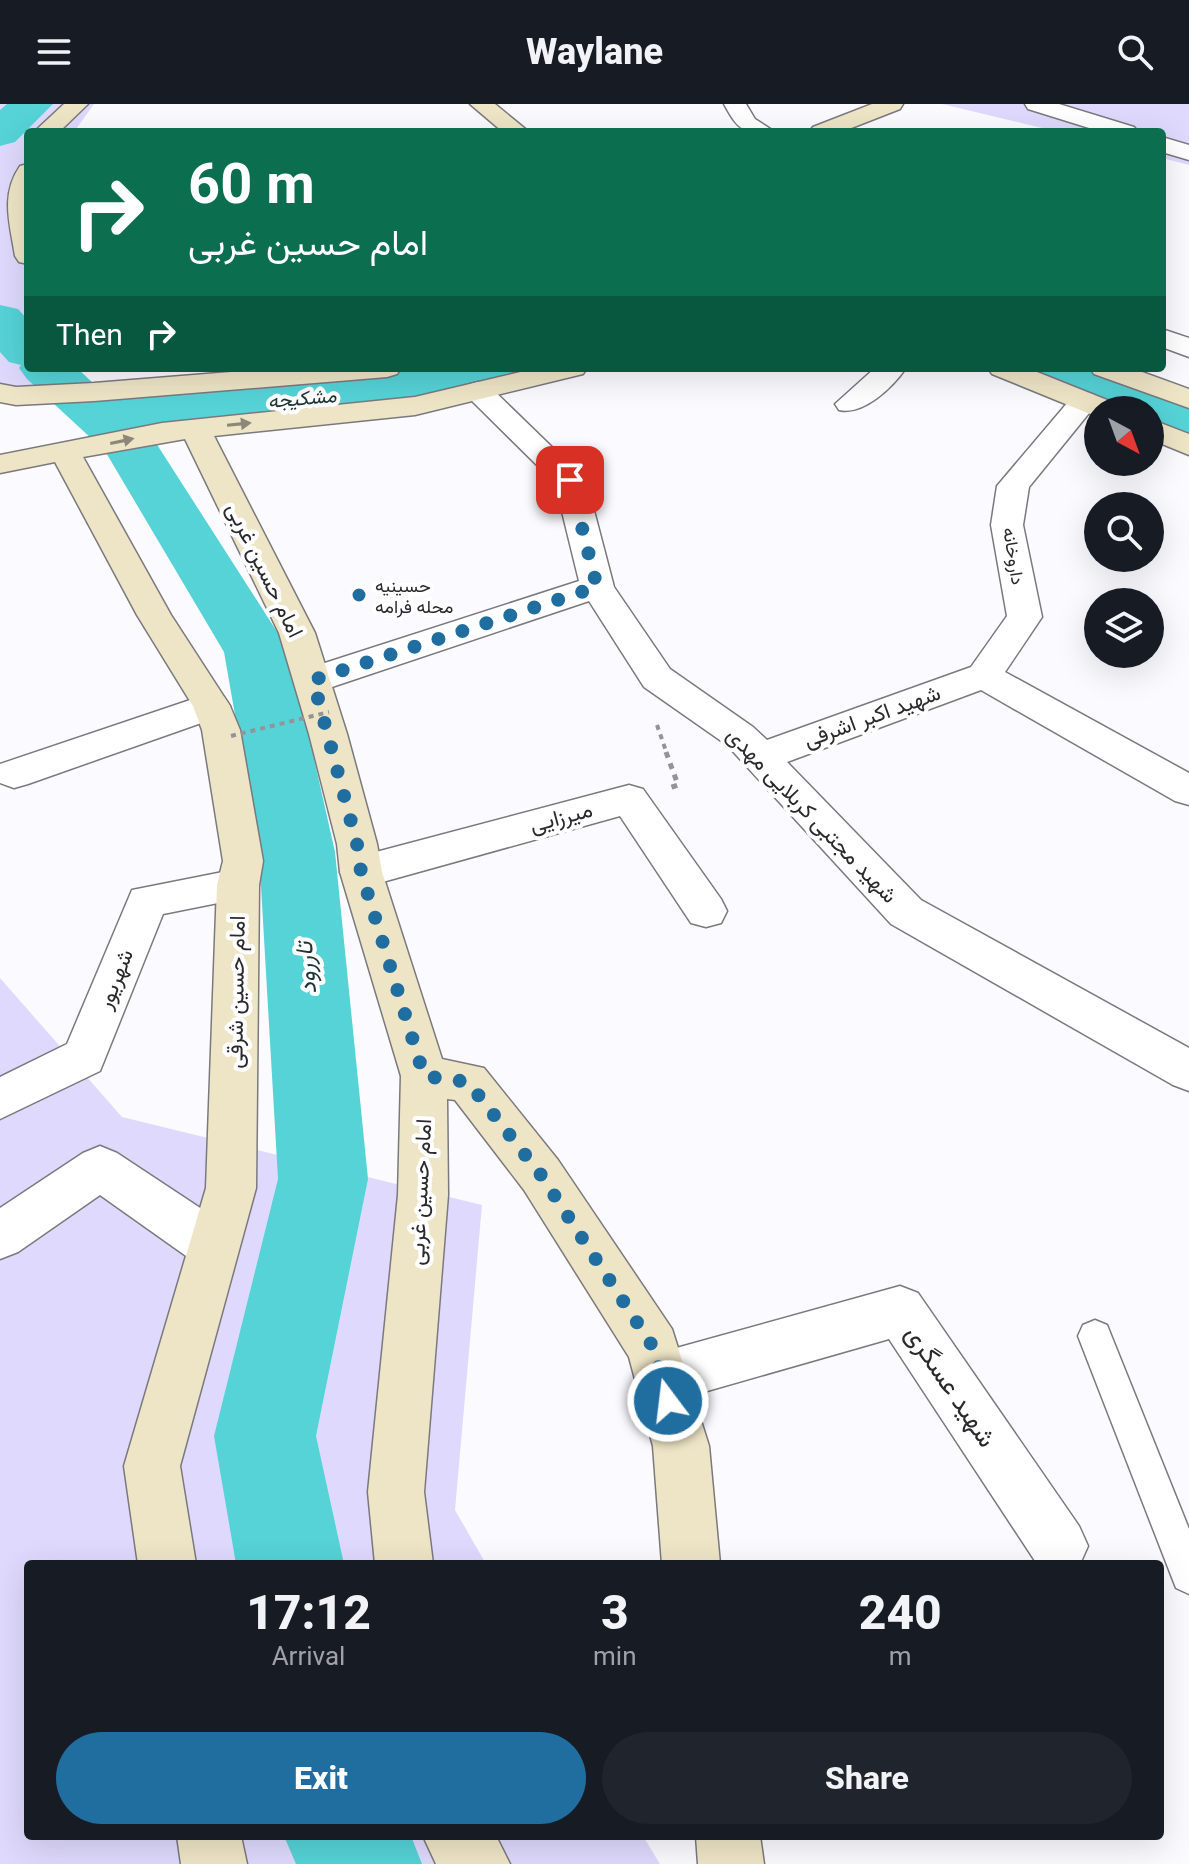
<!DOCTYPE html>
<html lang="en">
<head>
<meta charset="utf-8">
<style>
  body { margin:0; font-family:Roboto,Vazirmatn,sans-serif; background:#20242c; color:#f1f3f6; height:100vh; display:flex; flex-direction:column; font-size:30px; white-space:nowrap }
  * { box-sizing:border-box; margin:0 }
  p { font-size:26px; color:#9ea1a6 }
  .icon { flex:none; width:44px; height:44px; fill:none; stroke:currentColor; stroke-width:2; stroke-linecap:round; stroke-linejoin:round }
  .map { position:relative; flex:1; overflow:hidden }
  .sheet { position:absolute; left:24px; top:1456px; width:1140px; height:280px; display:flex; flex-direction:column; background:#171b24; border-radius:8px; box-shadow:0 8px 32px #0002 }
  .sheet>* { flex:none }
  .banner { position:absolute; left:24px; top:24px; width:1142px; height:244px; border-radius:8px; box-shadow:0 8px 32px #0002; background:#0b6e4f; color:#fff; overflow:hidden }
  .needle { width:52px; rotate:139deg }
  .controls { position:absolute; left:1084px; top:292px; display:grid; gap:16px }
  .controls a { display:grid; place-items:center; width:80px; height:80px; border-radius:50%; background:#171b24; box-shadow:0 8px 32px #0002; font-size:40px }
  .pin { position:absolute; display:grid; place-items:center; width:68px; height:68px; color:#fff; margin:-34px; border-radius:16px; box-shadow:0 4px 12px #0006 }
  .me { position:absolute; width:88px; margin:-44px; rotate:345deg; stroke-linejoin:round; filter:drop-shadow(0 0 6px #0008) }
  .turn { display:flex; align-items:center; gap:28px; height:168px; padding:0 32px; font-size:36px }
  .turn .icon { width:104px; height:104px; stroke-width:2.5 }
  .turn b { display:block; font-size:56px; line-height:68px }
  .then { display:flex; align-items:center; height:76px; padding:0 32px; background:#0003; gap:16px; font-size:30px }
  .eta { display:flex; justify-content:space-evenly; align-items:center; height:136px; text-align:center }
  .eta b { font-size:48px; font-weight:800; line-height:56px }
  .action { display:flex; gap:16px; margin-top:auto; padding:16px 32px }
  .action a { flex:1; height:92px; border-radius:48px; background:#206ea0; color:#fff; font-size:32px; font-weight:800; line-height:92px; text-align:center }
  .action a+a { background:#20242c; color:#f1f3f6 }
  header { display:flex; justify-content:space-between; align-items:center; height:104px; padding:0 32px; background:#171b24; font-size:36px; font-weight:800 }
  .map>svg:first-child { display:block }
  .green { fill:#dfdafd }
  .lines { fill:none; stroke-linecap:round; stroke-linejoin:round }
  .river { fill:#55d3d7; fill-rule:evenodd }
  .lane-casing { stroke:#7a797f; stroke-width:3 }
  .street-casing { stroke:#7a797f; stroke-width:3 }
  .secondary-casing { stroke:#7a797f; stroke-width:3 }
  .path-far1 { stroke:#949498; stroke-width:4; stroke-dasharray:5 5; stroke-linecap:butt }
  .path { stroke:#949498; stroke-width:5; stroke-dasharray:6 6; stroke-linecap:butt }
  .lane { fill:#fff; fill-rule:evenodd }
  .street { fill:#fff; fill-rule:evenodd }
  .secondary { fill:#eee5c6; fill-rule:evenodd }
  .path-bridge { stroke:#949498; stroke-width:4; stroke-dasharray:5 5; stroke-linecap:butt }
  .oneway { fill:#8c8779 }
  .route { stroke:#206ea0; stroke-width:14; stroke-dasharray:0 25.2 }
  .poi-dot { fill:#206ea0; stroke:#fff; stroke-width:3 }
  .labels { text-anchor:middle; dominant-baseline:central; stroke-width:8; stroke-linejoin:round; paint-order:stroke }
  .far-street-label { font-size:18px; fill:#2a292c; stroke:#fff }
  .far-poi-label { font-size:18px; fill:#2a292c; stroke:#fff; text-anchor:start }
  .far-water-label { font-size:20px; font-style:italic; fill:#1e3535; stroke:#fff }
  .street-label { font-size:22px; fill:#2a292c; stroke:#fff }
  .water-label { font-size:24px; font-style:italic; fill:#1e3535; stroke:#fff }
  .near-street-label { font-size:26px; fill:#2a292c; stroke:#fff }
</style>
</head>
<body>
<header><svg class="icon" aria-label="menu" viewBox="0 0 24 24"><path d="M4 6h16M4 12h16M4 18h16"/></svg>Waylane<svg class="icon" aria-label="search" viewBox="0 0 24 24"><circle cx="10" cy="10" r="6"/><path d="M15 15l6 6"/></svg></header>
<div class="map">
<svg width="1189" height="1760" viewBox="0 0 1189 1760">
  <rect width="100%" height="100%" fill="#fafaff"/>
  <path class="green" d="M0 0H94L74 28H28V264H87L0 292Z
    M942 0H1189V61L1162 54V28H1059Z
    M0 874 122 1013 482 1101 455 1406 486 1460H28V1732H643L660 1760H0Z"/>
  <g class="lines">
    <path class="river" d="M7 0H53L15 38 0 42V6Z
      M0 201 18 205 28 216V264H77L110 295 437 264H533L525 275 466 292 406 301 147 325 290 548 335 748 368 1075 316 1332 344 1460H236L214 1332 278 1075 259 748 224 548 105 347 27 275 19 264 21 261 9 258 0 248Z
      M1022 264H1096L1189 301V338L1150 325V306H1104L1030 275Z
      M284 1732H411L422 1760H296Z"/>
    <g class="lane-casing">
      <path id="lane" d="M1095 1216 1107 1221 1189 1425V1490L1176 1484 1078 1232 1083 1221Z"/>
    </g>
    <g class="street-casing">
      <path id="street" d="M724 0H746L755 15 775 28C742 28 740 29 724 0Z
        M1025 0H1059L1134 23 1138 28H1102L1028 5Z
        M1162 33 1189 41V56L1162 48Z
        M1162 225 1189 234V253L1162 243Z
        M875 264H906C893 283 863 312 839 306L835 300Z
        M478 278 488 281 586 376 614 483 670 565 753 623 767 636 971 563 1007 512 991 421 997 382 1074 291 1084 288 1094 291 1099 297 1094 303 1029 383 1023 421 1042 513 1005 568 1189 669V701L1175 697 981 586 787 658 921 796 1189 944V987L1173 981 891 820 727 641 644 583 589 497 326 585 313 588 300 585 295 576 300 567 579 477 555 379 468 293 463 287 468 281Z
        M211 589 224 593 230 602 224 611 28 680 14 684 0 679V660Z
        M629 681 643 685 721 795 727 807 721 819 706 823 691 819 620 712 361 784 346 779 340 768 346 757 361 752Z
        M238 765 253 770 259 781 253 792 163 810 100 967 0 1015V973L67 940 132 786Z
        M100 1042 117 1049 232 1125 239 1142 232 1159 214 1165 196 1159 100 1091 18 1148 0 1155V1104L83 1049Z
        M900 1182 918 1189 1079 1422 1088 1442 1080 1460H1037L889 1235 662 1300 643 1293 635 1274 643 1255 662 1248Z"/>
    </g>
    <g class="secondary-casing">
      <path id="secondary" d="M64 0H88L59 28H34Z
        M470 0H495L529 28H503Z
        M872 0H903L900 5 841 28H809L813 23Z
        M28 60V160L19 158 15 152C10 120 0 91 20 62Z
        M281 264H401L397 270 387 273 94 297 16 301 0 298V280L16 283 94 279Z
        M537 264H587L583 270 415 311 214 332 315 529 347 630 377 740 382 768 442 955 484 964 558 1056 672 1225 709 1342 720 1460H662L653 1342 629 1253 524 1086 455 996 447 995 448 1091 424 1388 433 1460H375L368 1388 398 1091 401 972 340 768 337 740 309 630 279 529 185 335 83 353 171 511 230 602 240 626 263 757 259 781 256 1084 180 1362 196 1460H138L124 1362 206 1084 217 781 223 757 202 626 193 602 137 511 55 358 0 369V351L162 319 415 293Z
        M988 264H1027L1117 300 1121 306H1098V313L1095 312 992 270Z
        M1090 264H1131L1189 285V304L1094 270Z
        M1150 315 1189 330V351L1150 335Z
        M177 1732H241L247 1760H181Z
        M423 1732H496L510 1760H436Z
        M696 1732H760L764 1760H698Z"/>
    </g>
    <path class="path-far1" d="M657 621 667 650"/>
    <path class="path" d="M666 648 678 681 669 684"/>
    <use href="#lane" class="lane"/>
    <use href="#street" class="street"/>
    <use href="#secondary" class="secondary"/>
    <path class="path-bridge" d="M231 632 329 608"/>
  </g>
  <defs><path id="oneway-solid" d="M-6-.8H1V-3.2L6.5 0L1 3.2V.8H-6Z" transform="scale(2)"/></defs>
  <g class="oneway">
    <use href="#oneway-solid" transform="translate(239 320) rotate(-6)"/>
    <use href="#oneway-solid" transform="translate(122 337) rotate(-12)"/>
  </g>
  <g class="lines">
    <path class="route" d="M570 376 597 483 313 576 357 740 361 768 424 972 468 978 541 1071 653 1243 668 1297"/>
  </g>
  <circle class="poi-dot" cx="359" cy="491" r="8"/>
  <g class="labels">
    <g class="far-street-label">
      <text transform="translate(1014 452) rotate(81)">داروخانه</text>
    </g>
    <g class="far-poi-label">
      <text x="375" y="481">حسینیه<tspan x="375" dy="21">محله فرامه</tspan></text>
    </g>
    <g class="far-water-label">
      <text transform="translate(302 294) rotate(-5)">مشکیجه</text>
    </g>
    <g class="street-label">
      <text transform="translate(265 466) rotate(64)">امام حسین غربی</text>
      <text transform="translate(872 612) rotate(-20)">شهید اکبر اشرفی</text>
      <text transform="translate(812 711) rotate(46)">شهید مجتبی کربلایی مهدی</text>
      <text transform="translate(561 713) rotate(-15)">میرزایی</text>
      <text transform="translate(115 875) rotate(-68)">شهریور</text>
      <text transform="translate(236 888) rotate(-89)">امام حسین شرقی</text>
      <text transform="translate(420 1088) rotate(-87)">امام حسین غربی</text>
    </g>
    <g class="water-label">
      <text transform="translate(306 864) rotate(-95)">تاررود</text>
    </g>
    <g class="near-street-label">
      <text transform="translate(951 1282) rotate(56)">شهید عسگری</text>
    </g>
  </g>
</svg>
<div class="controls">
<a><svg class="needle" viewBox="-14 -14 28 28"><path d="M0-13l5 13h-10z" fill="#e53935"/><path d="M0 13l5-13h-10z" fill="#9ea1a6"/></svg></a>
<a><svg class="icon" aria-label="search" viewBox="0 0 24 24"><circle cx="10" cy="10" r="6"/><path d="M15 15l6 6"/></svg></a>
<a><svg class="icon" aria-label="layers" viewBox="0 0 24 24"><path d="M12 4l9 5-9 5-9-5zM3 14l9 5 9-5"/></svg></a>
</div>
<div class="pin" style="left:570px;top:376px;background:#d93025"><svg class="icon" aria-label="arrive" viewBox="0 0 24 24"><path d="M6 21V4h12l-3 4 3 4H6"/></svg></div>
<svg class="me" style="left:668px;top:1297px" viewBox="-20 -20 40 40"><circle r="17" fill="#206ea0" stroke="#fff" stroke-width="3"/><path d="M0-11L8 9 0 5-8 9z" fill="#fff"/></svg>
<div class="banner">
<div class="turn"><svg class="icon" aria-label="right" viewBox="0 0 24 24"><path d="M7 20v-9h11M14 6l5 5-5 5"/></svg><div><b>60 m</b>امام حسین غربی</div></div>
<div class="then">Then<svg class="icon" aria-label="right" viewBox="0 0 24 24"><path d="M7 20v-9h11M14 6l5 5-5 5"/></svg></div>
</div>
<section class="sheet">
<div class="eta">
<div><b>17:12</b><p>Arrival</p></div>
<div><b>3</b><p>min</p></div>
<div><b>240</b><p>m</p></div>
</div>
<div class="action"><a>Exit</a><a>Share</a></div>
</section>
</div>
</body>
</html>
